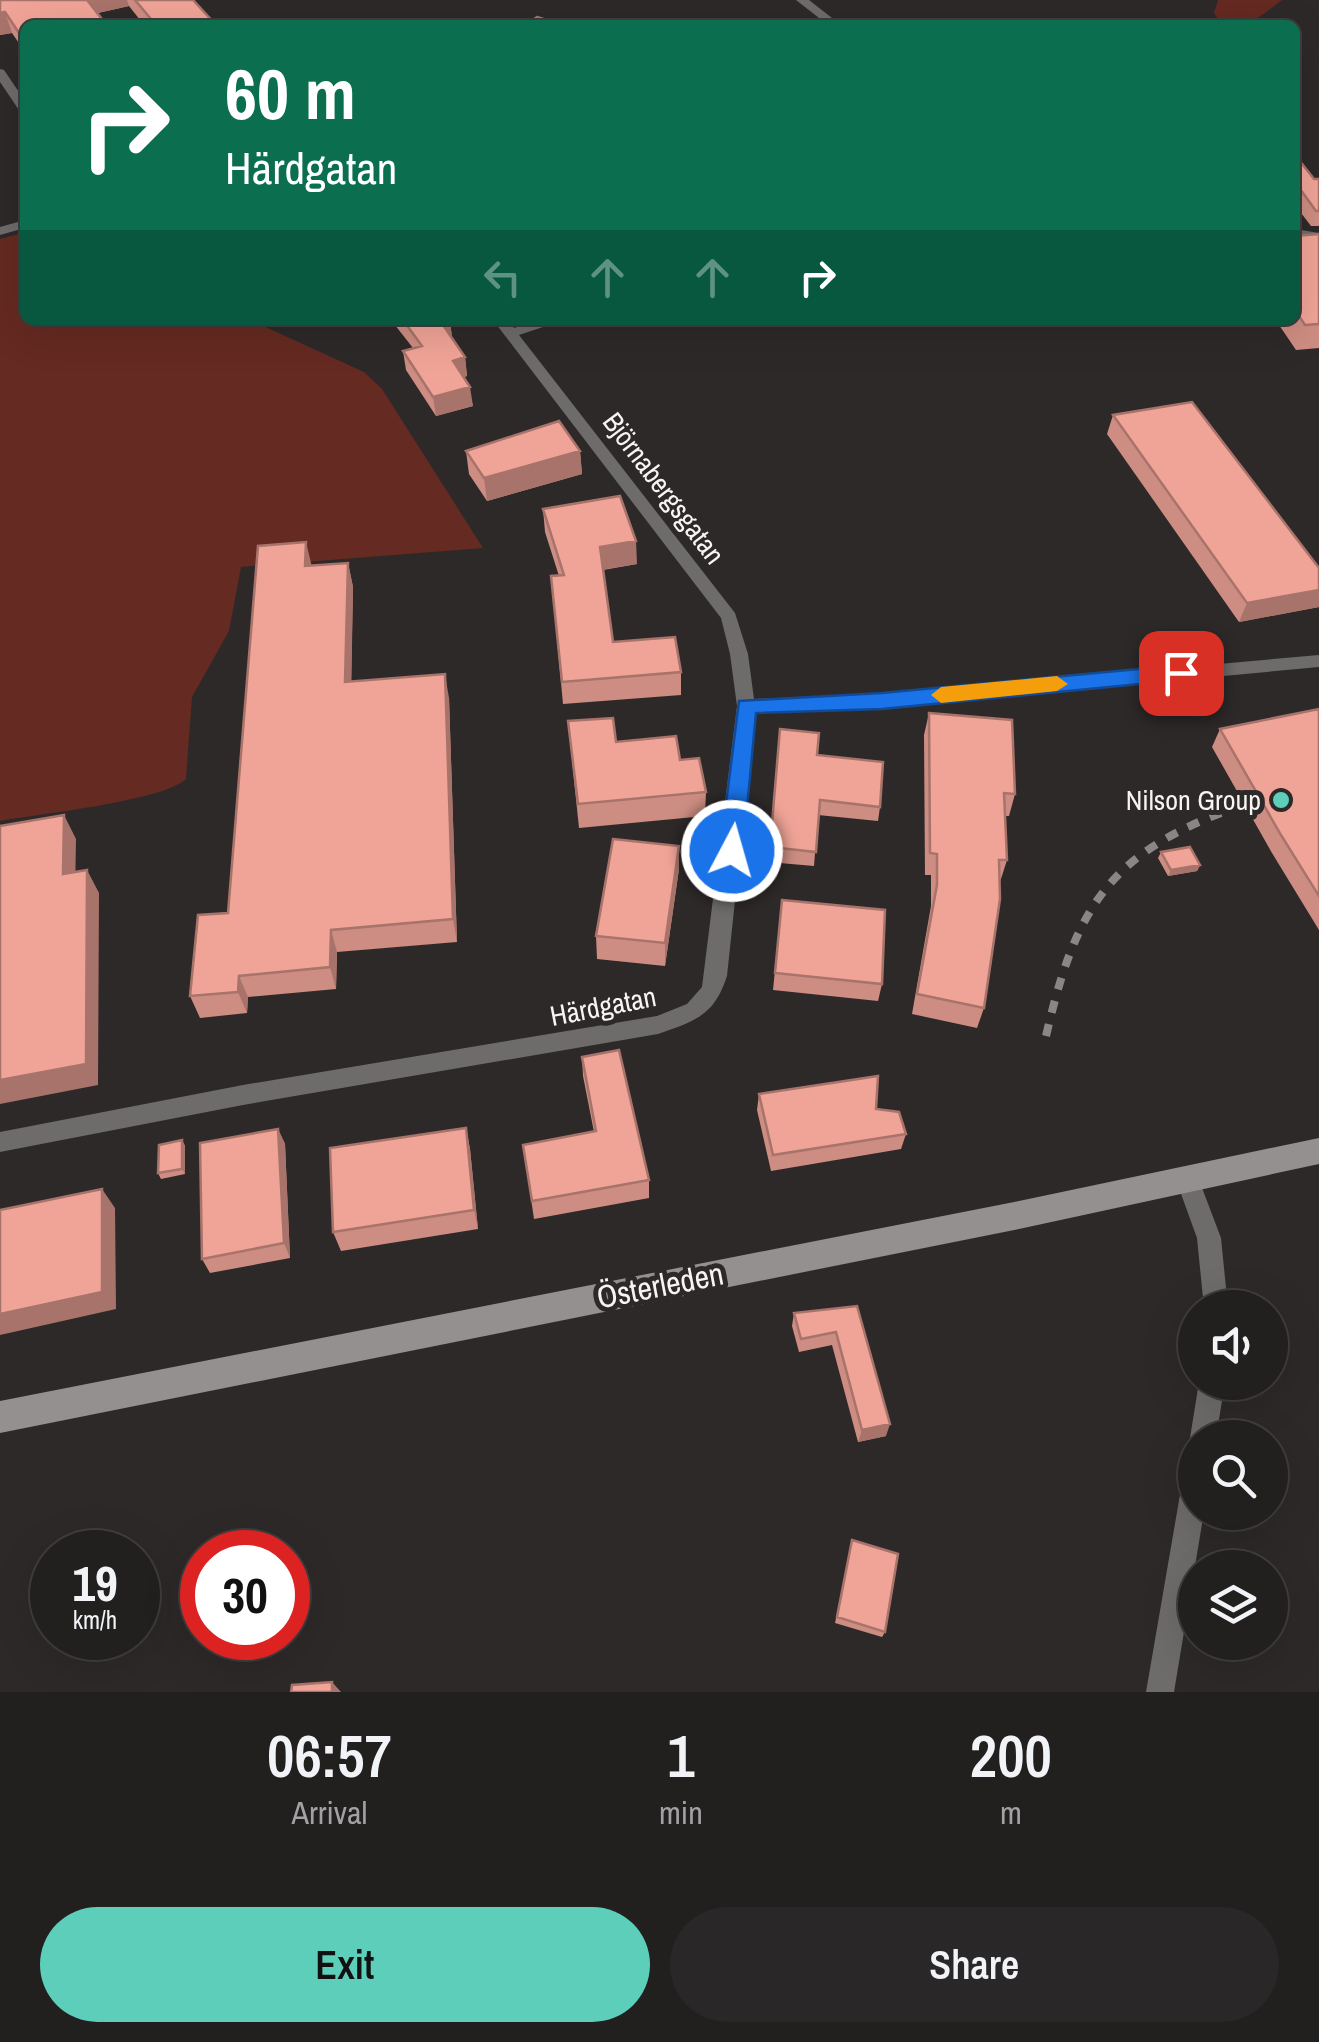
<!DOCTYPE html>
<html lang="en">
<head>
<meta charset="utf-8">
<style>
  body { margin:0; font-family:"Archivo Narrow",sans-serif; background:#2a2728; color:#f1f3f6; height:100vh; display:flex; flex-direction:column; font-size:38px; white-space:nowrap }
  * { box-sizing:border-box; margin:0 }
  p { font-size:32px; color:#a2a2a4 }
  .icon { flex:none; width:55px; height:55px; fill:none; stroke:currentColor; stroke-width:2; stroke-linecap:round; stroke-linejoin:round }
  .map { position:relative; height:1692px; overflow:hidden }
  .panel { display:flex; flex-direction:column; background:#221f1f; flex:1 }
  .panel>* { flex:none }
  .guide { position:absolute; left:20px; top:20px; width:1280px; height:305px; border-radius:15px; box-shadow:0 10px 40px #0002,0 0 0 2px #3f3d3d; background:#0b6e4f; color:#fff; overflow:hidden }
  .fabs { position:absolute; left:1178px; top:1290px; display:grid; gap:20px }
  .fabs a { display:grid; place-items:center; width:110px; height:110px; border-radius:50%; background:#221f1f; box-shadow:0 10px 40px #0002,0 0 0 2px #3f3d3d; font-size:50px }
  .speed { position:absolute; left:30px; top:1530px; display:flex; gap:20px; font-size:50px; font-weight:700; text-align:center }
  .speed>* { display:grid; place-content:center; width:130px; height:130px; border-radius:50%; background:#221f1f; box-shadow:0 10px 40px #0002,0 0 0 2px #3f3d3d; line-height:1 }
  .speed small { font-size:25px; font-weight:400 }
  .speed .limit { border:15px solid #d22; background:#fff; color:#111 }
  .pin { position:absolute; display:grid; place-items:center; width:85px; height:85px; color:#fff; margin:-42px; border-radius:20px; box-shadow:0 5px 15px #0006 }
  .me { position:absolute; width:110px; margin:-55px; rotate:6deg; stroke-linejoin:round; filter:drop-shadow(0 0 8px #0008) }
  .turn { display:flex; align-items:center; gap:35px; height:210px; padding:0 40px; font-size:45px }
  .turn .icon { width:130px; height:130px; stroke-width:2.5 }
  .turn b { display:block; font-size:70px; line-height:85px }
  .lanes { display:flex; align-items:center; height:95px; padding:0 40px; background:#0003; justify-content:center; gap:50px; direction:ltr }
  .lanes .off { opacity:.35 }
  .eta { display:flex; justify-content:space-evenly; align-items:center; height:170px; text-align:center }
  .eta b { font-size:60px; font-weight:600; line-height:70px }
  .primary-button { display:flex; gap:20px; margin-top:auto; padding:20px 40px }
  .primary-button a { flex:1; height:115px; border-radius:60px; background:#5cceba; color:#111; font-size:40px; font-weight:600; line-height:115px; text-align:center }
  .primary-button a+a { background:#2a2728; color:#f1f3f6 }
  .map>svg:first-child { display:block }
  .green { fill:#652a21 }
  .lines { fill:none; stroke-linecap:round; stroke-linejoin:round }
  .minor { fill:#6e6b6b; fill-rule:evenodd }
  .secondary { fill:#94908f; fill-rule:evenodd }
  .rail { stroke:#8a8685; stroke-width:8; stroke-dasharray:12 12; stroke-linecap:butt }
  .wall { fill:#ce8d82 }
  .shaded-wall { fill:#a8736a }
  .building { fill:#f0a497; stroke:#a8736a; stroke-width:2.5 }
  .route { fill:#1a73e8; stroke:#114b97; stroke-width:2.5 }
  .slow { fill:#f59e0b }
  .poi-dot { fill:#5cceba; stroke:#2e2929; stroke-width:4 }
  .labels { text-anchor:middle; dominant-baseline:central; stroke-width:10; stroke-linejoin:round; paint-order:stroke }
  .street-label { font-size:28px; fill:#f7f4f3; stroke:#2e2929 }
  .poi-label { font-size:28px; fill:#f7f4f3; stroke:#2e2929; text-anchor:end }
  .near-street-label { font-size:32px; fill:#f7f4f3; stroke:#2e2929 }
</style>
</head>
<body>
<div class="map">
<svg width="1319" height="1692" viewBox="0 0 1319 1692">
  <rect width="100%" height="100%" fill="#2e2929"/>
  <path class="green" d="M1218 0H1282C1257 19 1254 25 1221 23L1214 13Z
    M25 232V320H250L364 372 382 389 483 548 241 567 229 631 192 697 186 779C163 801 38 814 0 821V239Z"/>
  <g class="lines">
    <path class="minor" d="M796 0H809L841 25H828Z
      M0 69 4 70 25 101V114L21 113 0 82Z
      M25 220V228L0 235V227Z
      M1295 229 1319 233V241L1295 237Z
      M493 320H508L514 328 541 320H564L519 335 735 613 748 654 754 699 881 694 1319 655V667L881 708 755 712 727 976C714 1016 695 1021 658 1034L243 1105 0 1152V1132L243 1085 657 1016 687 1004 702 987 737 706 730 654 721 618Z
      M1188 1169 1196 1172 1221 1238 1228 1308H1204L1197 1238 1176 1180 1180 1172Z
      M1199 1382H1225L1216 1438H1195V1448L1190 1438Z
      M1195 1470V1512H1204L1174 1692H1146L1182 1483 1186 1474Z"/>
    <path class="secondary" d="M1319 1138V1164L1019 1229 0 1433V1401L1019 1201Z"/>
    <path class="rail" d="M1046 1036C1076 906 1110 851 1240 806"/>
  </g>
  <path class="wall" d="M0 0H193L216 25H144L129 6 98 13 106 25H25V52L12 33 0 35Z
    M1295 161 1314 179H1319V226H1311L1295 205Z
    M1319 234V348L1296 350 1277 322 1258 320H1295V236Z
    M391 320H450L452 338 465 357 467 376 464 377 473 406 436 416 406 370 403 351 413 348Z
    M1113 415 1319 568V607L1239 622 1107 434Z
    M466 451H580L582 474 487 501 469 474Z
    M543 509 637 564 603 570 613 642 681 672V695L563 704 551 576H559L545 532Z
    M348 563 353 587 351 682 449 698 457 942 337 952 336 989 248 997 247 1013 200 1018 190 996 228 913 312 565Z
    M1319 709V930L1272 853 1212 747 1220 729Z
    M929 713 1015 794 1009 816H1005L1007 860 1000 882 984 1008 977 1028 912 1014 931 906V875H925L924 735Z
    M568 721 616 742 680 760 706 792 705 816 579 828Z
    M780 729 880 807 878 821 818 815 814 866 768 862Z
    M679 846V869L665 966 597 959 596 936Z
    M1161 852 1200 865 1197 871 1168 876 1158 858Z
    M782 900 882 984 878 1001 773 990Z
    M582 1057 649 1180V1198L534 1219 523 1145 594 1132 583 1076Z
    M759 1094 876 1109 906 1134 901 1149 771 1171 757 1110Z
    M466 1128 470 1149 478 1229 341 1251 333 1232Z
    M278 1129 285 1144 290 1258 210 1273 202 1259Z
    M182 1140 185 1146V1174L161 1179 158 1173Z
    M857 1306 886 1436 858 1442 832 1345 799 1352 792 1326 794 1313Z
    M852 1540 885 1632 882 1637 835 1623Z"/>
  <path class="shaded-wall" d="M85 0H127L129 6 89 15Z
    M5 12 12 33 0 35V13Z
    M446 320H450L452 338 441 322Z
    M465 357 467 376 455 380 453 361Z
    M470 387 473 406 436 416 433 397Z
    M580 451 582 474 487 501 484 478Z
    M636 541 637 564 600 570V547Z
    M306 542 312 567 305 566Z
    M348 563 353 587 351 706 345 682Z
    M1319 590V607L1239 622 1247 603Z
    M445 674 449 698 457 942 453 919Z
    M64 815 76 839 75 897 63 874Z
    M679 846V869L665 966V943Z
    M1200 865 1197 871 1168 876 1171 870Z
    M87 870 99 893 98 1085 0 1104V1080Z
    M331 930 337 952 336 989 330 967Z
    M239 976 248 997 247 1013 238 992Z
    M466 1128 470 1149 478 1229 474 1210Z
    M278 1129 285 1144 290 1258 284 1243Z
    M182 1140 185 1146V1174L182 1169Z
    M102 1189 115 1208 116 1309 0 1335V1314Z
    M890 1424 886 1436 858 1442 862 1430Z
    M332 1682 341 1692H332Z"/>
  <path class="building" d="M0 0H87L105 23 94 25H25V38L23 39 5 12 0 13Z
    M135 0H193L216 25H156Z
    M537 17 559 24 557 25H525Z
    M1299 160 1314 179H1319V211H1316L1295 182V161Z
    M1319 234V324L1305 325 1295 310V236Z
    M403 320H446L441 322 465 357 453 361 470 387 433 397 403 351 422 346Z
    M1192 402 1319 568V590L1247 603 1113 415Z
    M559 421 580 451 484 478 466 451Z
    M620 496 636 541 600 547 613 642 675 637 681 672 562 682 551 576 564 575 543 509Z
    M306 542 305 566 348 563 345 682 445 674 453 919 331 930 330 967 239 976 238 992 190 996 198 915 228 913 258 546Z
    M1319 709V896L1281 835 1220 729Z
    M929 713 1012 720 1015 794 1004 793 1007 860H999L1000 899 984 1008 917 994 937 885V854L930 853Z
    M613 718 616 742 676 736 680 760 699 758 706 792 578 804 568 721Z
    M780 729 819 733 817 755 883 762 880 807 820 800 816 852 770 847Z
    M64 815 63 874 87 870 86 1064 0 1080V826Z
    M613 839 679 846 665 943 596 936Z
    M1190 847 1200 865 1171 870 1161 852Z
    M782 900 885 910 882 984 775 973Z
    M619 1050 649 1180 532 1201 523 1145 596 1131 582 1057Z
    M878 1076 876 1109 899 1112 906 1134 773 1155 759 1094Z
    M466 1128 474 1210 333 1232 330 1148Z
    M278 1129 284 1243 202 1259 200 1143Z
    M182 1140V1169L158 1173 159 1145Z
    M102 1189V1292L0 1314V1210Z
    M857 1306 890 1424 862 1430 836 1332 801 1339 794 1313Z
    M852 1540 898 1554 885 1632 837 1617Z
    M332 1682V1692H291L292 1685Z"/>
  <path class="route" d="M1181 665 1192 673 1181 680 882 709 756 713 743 851 732 860 720 851 739 701 882 693Z"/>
  <path class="slow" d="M1057 676 1068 684 1057 691 941 703 931 695 941 687Z"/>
  <circle class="poi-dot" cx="1281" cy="800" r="10"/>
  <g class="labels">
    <g class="street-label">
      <text transform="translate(664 488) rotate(53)">Björnabergsgatan</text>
      <text transform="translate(603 1006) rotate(-11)">Härdgatan</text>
    </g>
    <g class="poi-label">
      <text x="1261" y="800">Nilson Group</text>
    </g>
    <g class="near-street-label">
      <text transform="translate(660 1285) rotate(-11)">Österleden</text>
    </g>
  </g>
</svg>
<div class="fabs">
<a><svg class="icon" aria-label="sound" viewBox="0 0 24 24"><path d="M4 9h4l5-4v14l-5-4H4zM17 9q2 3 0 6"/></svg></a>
<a><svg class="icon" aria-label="search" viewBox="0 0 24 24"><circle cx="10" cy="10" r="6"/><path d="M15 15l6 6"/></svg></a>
<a><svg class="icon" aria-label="layers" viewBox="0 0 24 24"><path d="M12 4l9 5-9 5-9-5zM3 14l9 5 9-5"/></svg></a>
</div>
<div class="speed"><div>19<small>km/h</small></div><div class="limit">30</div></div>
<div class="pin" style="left:1181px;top:673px;background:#d93025"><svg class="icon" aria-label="arrive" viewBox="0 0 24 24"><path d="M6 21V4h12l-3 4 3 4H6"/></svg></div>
<svg class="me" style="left:732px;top:851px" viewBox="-20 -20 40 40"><circle r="17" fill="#1a73e8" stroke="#fff" stroke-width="3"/><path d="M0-11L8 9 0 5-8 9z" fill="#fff"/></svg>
<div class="guide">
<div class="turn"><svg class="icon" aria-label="right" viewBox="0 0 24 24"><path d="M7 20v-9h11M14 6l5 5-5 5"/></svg><div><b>60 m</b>Härdgatan</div></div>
<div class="lanes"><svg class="icon off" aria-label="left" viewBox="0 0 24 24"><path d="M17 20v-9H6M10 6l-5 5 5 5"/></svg><svg class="icon off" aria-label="ahead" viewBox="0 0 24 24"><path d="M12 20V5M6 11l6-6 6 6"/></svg><svg class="icon off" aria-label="ahead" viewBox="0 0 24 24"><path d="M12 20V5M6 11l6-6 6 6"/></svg><svg class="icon" aria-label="right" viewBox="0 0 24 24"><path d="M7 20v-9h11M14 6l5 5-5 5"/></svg></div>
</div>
</div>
<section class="panel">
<div class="eta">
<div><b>06:57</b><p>Arrival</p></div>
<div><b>1</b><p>min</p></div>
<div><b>200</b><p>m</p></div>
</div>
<div class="primary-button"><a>Exit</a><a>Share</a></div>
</section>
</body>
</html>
